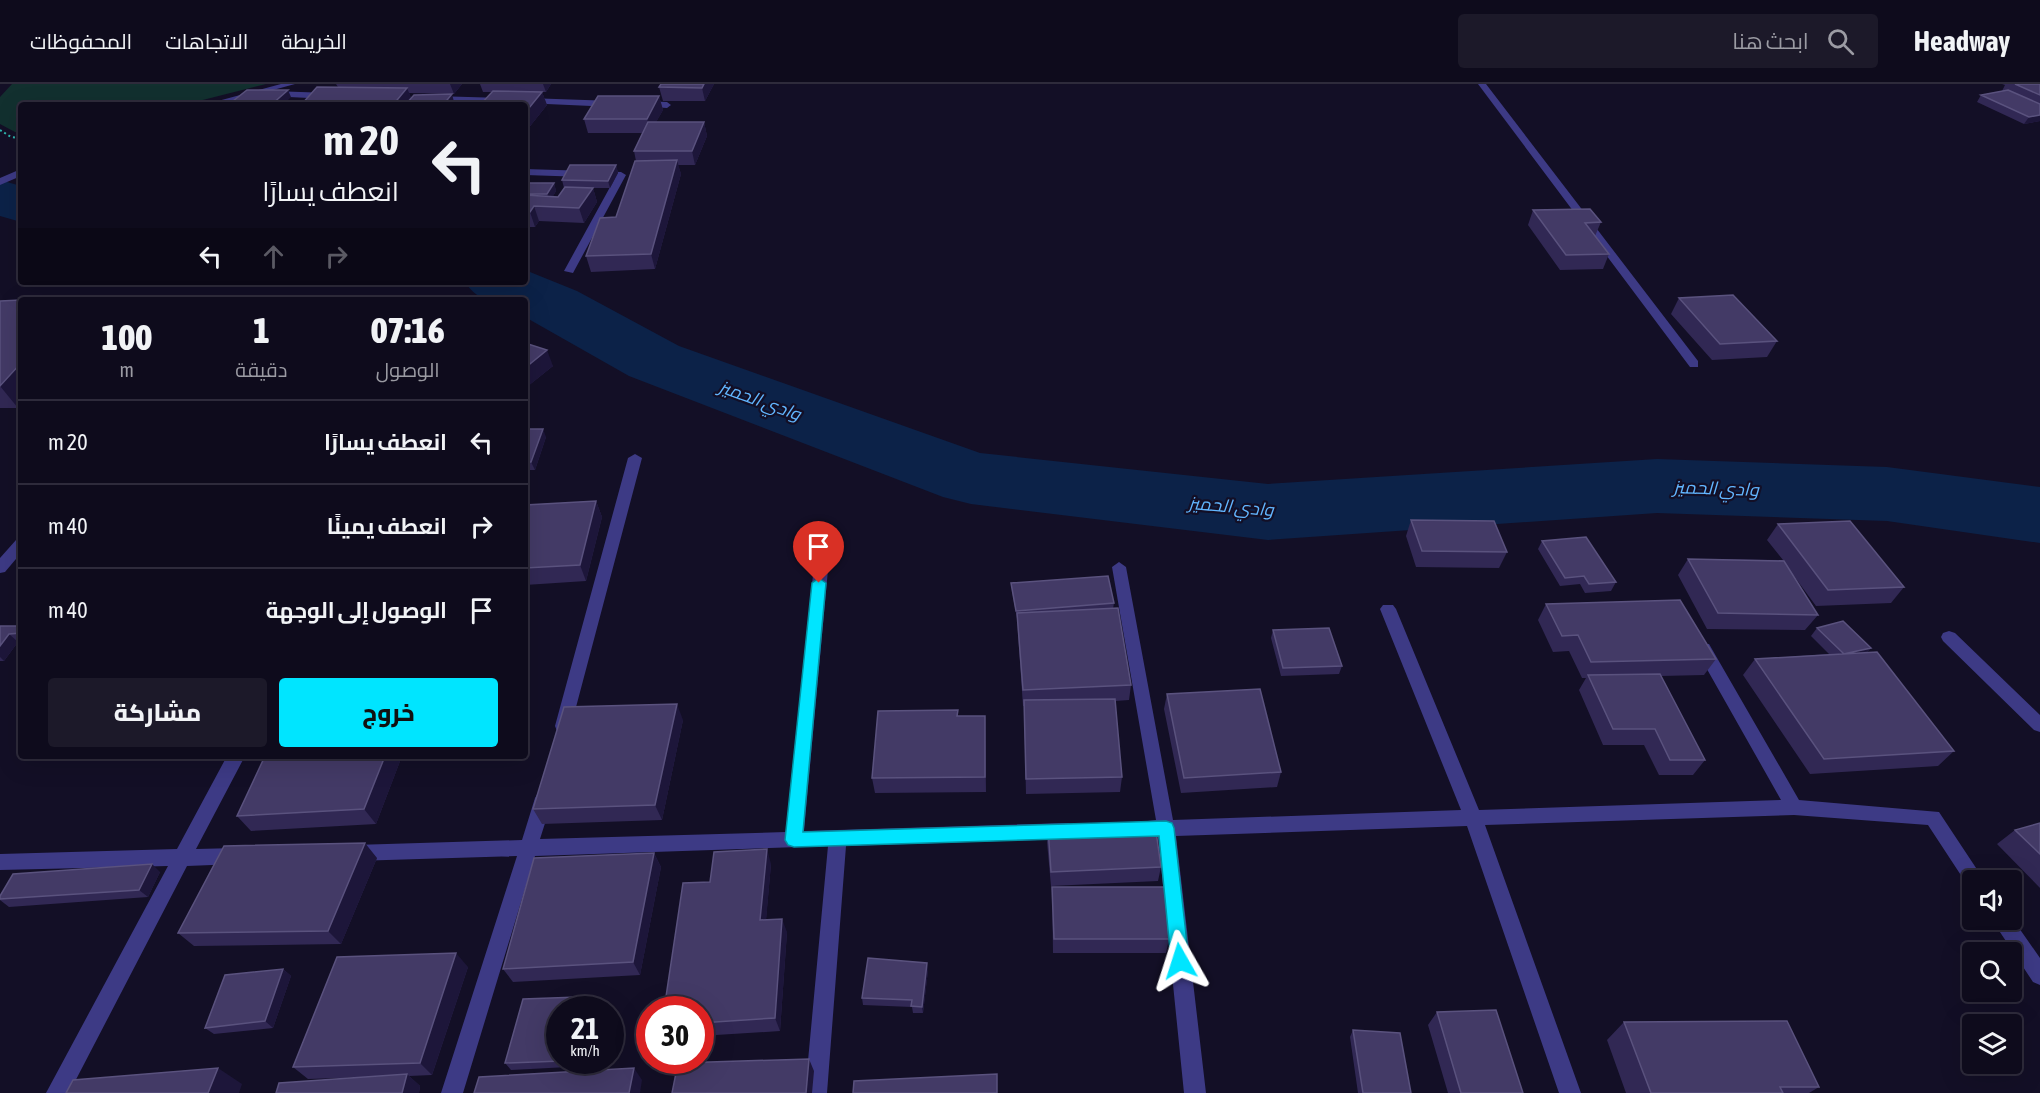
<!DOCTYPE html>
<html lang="ar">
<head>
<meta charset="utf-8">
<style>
  body { margin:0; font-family:"Asap Condensed",Cairo,sans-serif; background:#1c1929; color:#f1f3f6; direction:rtl; height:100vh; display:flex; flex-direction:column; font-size:22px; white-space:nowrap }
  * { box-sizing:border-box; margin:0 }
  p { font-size:20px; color:#9b9ba3 }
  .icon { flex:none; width:33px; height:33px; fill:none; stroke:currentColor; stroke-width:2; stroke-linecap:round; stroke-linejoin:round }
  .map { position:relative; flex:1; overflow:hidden; direction:ltr }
  .details { position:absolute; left:18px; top:213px; width:510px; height:462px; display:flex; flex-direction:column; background:#0e0b1c; border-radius:6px; box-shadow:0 6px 24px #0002,0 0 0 2px #2e2b3b; direction:rtl }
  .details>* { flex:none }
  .banner { position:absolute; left:18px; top:18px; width:510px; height:183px; border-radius:6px; box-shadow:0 6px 24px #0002,0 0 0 2px #2e2b3b; direction:rtl; background:#0e0b1c; color:#f1f3f6; overflow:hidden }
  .fabs { position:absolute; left:1962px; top:786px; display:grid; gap:12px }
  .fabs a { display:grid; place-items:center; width:60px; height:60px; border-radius:6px; background:#0e0b1c; box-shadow:0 6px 24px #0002,0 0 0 2px #2e2b3b; font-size:30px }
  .speed { position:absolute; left:546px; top:912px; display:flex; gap:12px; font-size:30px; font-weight:700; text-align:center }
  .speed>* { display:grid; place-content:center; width:78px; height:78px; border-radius:50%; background:#0e0b1c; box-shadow:0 6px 24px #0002,0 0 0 2px #2e2b3b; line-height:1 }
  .speed small { font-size:15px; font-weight:400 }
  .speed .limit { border:9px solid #d22; background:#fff; color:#111 }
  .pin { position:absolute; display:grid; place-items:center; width:51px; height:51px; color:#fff; margin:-62px -26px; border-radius:50% 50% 50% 0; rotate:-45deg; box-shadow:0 0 6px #0007 }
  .pin .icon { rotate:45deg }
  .me { position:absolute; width:66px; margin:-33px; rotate:354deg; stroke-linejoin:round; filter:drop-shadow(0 0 4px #0008) }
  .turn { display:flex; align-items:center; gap:21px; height:126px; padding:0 30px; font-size:27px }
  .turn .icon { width:78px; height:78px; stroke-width:2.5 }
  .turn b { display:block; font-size:42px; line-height:51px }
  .lanes { display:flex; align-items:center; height:57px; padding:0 30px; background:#0003; justify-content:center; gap:30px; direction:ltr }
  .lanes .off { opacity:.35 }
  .eta { display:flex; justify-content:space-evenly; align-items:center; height:102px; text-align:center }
  .eta b { font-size:36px; font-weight:800; line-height:42px }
  .primary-button { display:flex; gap:12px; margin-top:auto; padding:12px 30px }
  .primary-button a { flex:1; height:69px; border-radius:6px; background:#00e5ff; color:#111; font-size:24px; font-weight:800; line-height:69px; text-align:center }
  .primary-button a+a { background:#1c1929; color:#f1f3f6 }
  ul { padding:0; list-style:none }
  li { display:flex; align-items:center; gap:18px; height:84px; padding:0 30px; border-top:2px solid #2e2b3b }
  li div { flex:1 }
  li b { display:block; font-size:22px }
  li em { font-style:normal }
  header { display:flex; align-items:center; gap:36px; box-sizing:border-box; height:84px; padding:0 30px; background:#0e0b1c; border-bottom:2px solid #2e2b3b }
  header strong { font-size:28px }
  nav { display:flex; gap:33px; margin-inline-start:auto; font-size:21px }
  .search { width:420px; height:54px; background:#1c1929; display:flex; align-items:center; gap:15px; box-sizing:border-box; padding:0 21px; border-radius:6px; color:#9b9ba3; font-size:22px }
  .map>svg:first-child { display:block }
  .green { fill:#12302f }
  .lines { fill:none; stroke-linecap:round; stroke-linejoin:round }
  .river { fill:#0c2248; fill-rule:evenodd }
  .path { stroke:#2fb8b0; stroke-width:2; stroke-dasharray:2 3; stroke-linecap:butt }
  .pedestrian { fill:#3d3a85; fill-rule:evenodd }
  .minor { fill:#3d3a85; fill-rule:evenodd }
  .wall { fill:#312854 }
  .shaded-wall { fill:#1d163a }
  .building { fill:#433a66; stroke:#5a527e; stroke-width:1.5 }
  .route { fill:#00e5ff; stroke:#0095a6; stroke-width:1.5 }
  .labels { text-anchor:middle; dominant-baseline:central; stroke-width:4.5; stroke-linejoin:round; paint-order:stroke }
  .water-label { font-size:18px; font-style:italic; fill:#62b6ff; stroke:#130f26 }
</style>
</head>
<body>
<header>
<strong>Headway</strong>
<div class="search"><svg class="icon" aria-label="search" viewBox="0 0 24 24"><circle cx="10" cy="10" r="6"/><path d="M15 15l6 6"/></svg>ابحث هنا</div>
<nav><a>الخريطة</a><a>الاتجاهات</a><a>المحفوظات</a></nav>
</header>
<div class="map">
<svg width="2040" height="1009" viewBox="0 0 2040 1009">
  <rect width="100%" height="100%" fill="#130f26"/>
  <path class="green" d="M12 0H266L183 21H21V49L15 48 0 40V13Z"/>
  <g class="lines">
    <path class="river" d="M0 96 21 102V138L0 132Z
      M525 186 577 207 679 262 980 369 1268 400 1657 375 1887 383 2040 403V459L1887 437 1657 429 1268 456 971 420 943 413 629 292 525 233V216C498 216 481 222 465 198H525Z"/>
    <path class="path" d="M0 46 11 53 21 54"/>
    <path class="pedestrian" d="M21 85V92L0 101V94Z"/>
    <path class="minor" d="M281 0H295L218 21H203Z
      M1478 0H1486L1698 277V283H1690Z
      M272 7 329 9 333 12 329 15 269 12V8Z
      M434 12 503 14 507 17 503 20 431 17 430 15Z
      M527 14 614 17 618 20 614 23 524 19 523 17Z
      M641 17 667 18 671 21 667 24 638 22 637 20Z
      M525 85 621 88 626 91 573 189 564 187 615 94 525 91Z
      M635 370 642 374 571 642 569 647 563 649 557 647 555 642 628 374Z
      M824 448 831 453 804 747 1068 739 1074 741 1077 747 1074 753 1068 755 846 762 827 1009H805L828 762 535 772 463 1009H441L517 772 354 777 348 775 345 769 348 763 354 761 522 756 535 714 538 709 544 706 550 709 553 714 540 755 786 748 817 453Z
      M21 455V469L5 488 0 489V474L16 456Z
      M1119 478 1126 483 1173 736 1461 726 1380 525 1383 521H1393L1396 525 1479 726 1781 716 1695 564 1697 560H1709L1799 716 1939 728 1984 796H1972V804L1968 802 1928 741 1794 731 1485 741 1581 1009H1559L1467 742 1176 752 1206 1009H1184L1158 752 1137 753 1131 751 1128 745 1131 739 1156 736 1112 483Z
      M1949 547 1955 549 2040 631V648L2034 646 1943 557 1941 553 1943 549Z
      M227 672H245L196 765 237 764 243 766 246 772 243 778 237 780 187 782 69 1009H46L168 782 0 786V770L177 765Z
      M2012 834 2040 874V901L2033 898 1992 836H2012Z"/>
  </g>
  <path class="wall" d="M336 0H462L454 10 409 9 411 14 454 18 452 21H301L338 3Z
    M480 0H551L546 8H542L547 21 527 46H525V21L492 8H483Z
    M661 0H714L705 17H663L659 3Z
    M2002 0H2040V37L2024 40 1977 18 1981 11 2002 7 2005 1Z
    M659 12 663 26 656 38H704L707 52 695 81H678L681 90 655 185 591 188 586 172 616 133 636 77 634 67 642 49H588L584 35Z
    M616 81 618 89 610 104H593L597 118 584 139 539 137 535 143H525V99H554L556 107 553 112 558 113 564 104 562 96Z
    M1533 126 1601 138 1595 152 1609 170 1603 185 1560 186 1528 141Z
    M1679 214 1777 257 1767 273 1712 276 1671 230Z
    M21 216V321L18 324H0V217Z
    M525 259 553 282 528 302 525 300Z
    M525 345 546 353 535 386H525Z
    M596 417 602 433 586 497 525 501V421Z
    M1411 436 1507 468 1499 484 1416 483 1406 452Z
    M1778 440 1904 503 1891 519 1816 522 1791 488 1818 531 1805 546 1707 545 1678 491 1688 475 1783 476 1767 456Z
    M1542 457 1616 498 1611 507 1585 509 1580 500 1560 502 1538 465Z
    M1011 499 1114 519 1113 525 1131 601 1129 616 1115 617 1122 693 1120 708 1026 710 1024 622H1023L1017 535 1012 507Z
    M1546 520 1716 575 1704 591 1661 592 1705 676 1693 691H1659L1644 661H1603L1579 606 1586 594H1582L1569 567 1553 568 1538 536Z
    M0 542H21V558H18L4 577H0Z
    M1817 544 1871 564 1867 568 1954 667 1938 682 1810 690 1743 591 1755 575 1829 570 1811 552Z
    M1273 546 1342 582 1339 590 1281 592 1271 554Z
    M1167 610 1281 688 1277 703 1181 709 1164 625Z
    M958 632H985L986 708 875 709 872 694Z
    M683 636 662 736 542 740 533 725Z
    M402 672 376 740 251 747 237 732Z
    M2040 739V804L1997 760 2015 746Z
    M1048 744 1161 783 1158 797 1051 802 1047 758Z
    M654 769 661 783 640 891 513 898 503 885Z
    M377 774 341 860 194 862 178 849Z
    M771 780 766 835 787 848 780 947 700 952V926L710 798Z
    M160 788 148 813 9 823 0 816V812Z
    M1052 803 1169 855 1166 869H1053Z
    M468 883 432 991 409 992 420 1002 419 1009H276L371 993 308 995 293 983Z
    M283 885 291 892 273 944 214 950 205 944Z
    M928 886 923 929H913L912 923 863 921 862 914Z
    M583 920 560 976H569L568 983 511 986 505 979Z
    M1437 928 1523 1009H1448L1428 941Z
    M1624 938 1819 1003 1809 1009H1626L1607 956Z
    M1353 946 1411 1009H1358L1350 953Z"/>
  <path class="shaded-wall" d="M450 0H462L454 10Z
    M543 0H551L546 8Z
    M704 0H714L705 17 702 4Z
    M407 4 413 18 410 21H393Z
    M288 6 291 13 283 21H271Z
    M542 8 547 21 527 46 525 38V29Z
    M452 10 454 18 452 21H443Z
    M659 12 663 26 650 49 647 35Z
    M2040 31V37L2024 40 2029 33Z
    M704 38 707 52 695 81 692 67Z
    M526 76 529 83 525 92V78Z
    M677 76 681 90 655 185 651 170Z
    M616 81 618 89 610 104 608 97Z
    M554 99 556 107 550 118 547 110Z
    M593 104 597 118 584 139 579 124Z
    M534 122 539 137 535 143 530 128Z
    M547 266 553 282 528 302 525 293V284Z
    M21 279V321L18 324 0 302Z
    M543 345 546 353 535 386 531 378Z
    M596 417 602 433 586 497 580 481Z
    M9 550 18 558 4 577 0 573V562Z
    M1871 564 1863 572 1845 570Z
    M677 620 683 636 662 736 655 721Z
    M385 672H402L376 740 364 725Z
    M365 759 377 774 341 860 328 847Z
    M767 765 771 780 765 849 760 836Z
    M654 769 661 783 640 891 633 878Z
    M152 780 160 788 148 813 139 806Z
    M782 835 787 848 780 947 775 934Z
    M456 869 468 883 432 991 420 979Z
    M927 879 928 886 923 929 922 923Z
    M283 885 291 892 273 944 265 937Z
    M578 913 583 920 582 926H575Z
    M809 975 814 987 812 1009H806Z
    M563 976H569L568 983 562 977Z
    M218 984 242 1000 239 1009H208Z
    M634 984 642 996 640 1009H629Z
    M407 990 420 1002 419 1009H402Z"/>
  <path class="building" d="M661 0H704L702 4 659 3Z
    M2015 0H2040V11Z
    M317 3 407 4 393 21H301Z
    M247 6H288L271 21H228Z
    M2008 6 2040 20V31L2029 33 1981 11Z
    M493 7 542 8 525 29V21H480Z
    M452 10 443 21H405L414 11Z
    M598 12H659L647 35H584Z
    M648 38H704L692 67H634Z
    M677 76 651 170 586 172 600 134 616 133 635 77Z
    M570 81H616L608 97 562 96Z
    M525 99H554L547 110H525Z
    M565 103 593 104 579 124 534 122 530 128H525V111L558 113Z
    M1590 125 1601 138 1585 139 1609 170 1566 171 1533 126Z
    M1733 211 1777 257 1720 260 1679 214Z
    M72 214 70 216H27Z
    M21 216V279L0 302V217Z
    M525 259 547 266 525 284Z
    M525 345H543L531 378H525Z
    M596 417 580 481 525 484V421Z
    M1411 436 1494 437 1507 468 1422 467Z
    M1850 437 1904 503 1828 506 1778 440Z
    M1586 453 1616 498 1589 500 1584 492 1565 494 1542 457Z
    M1688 475 1784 477 1818 531 1718 529Z
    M1108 492 1114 519 1016 527 1011 499Z
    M1680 516 1716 575 1591 578 1578 551 1562 552 1546 520Z
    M1118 524 1131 601 1023 606 1017 529Z
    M1843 537 1871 564 1848 569 1844 570 1817 544Z
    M0 542H21V549L9 550 0 562Z
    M1329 544 1342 582 1283 584 1273 546Z
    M1877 568 1954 667 1824 675 1755 575Z
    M1660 590 1705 676H1670L1655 645H1613L1588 591Z
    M1260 605 1281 688 1184 694 1167 610Z
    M1115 615 1122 693 1026 695 1024 616Z
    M677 620 655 721 533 725 564 623Z
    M958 626 957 632H985V693L872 694 878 627Z
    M265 672H385L364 725 237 732Z
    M2040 739V770L2015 746Z
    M1155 740 1161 783 1051 788 1048 744Z
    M365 759 328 847 178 849 224 762Z
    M767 765 760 836 782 835 775 934 700 939V926H664L683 799 710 798 714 768Z
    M654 769 633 878 503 885 534 774Z
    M152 780 139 806 0 815V812L13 790Z
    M1052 803H1165L1169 855H1054Z
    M456 869 420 979 293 983 337 873Z
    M868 874 927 879 922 923 911 922 912 916 862 914Z
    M283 885 265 937 205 944 225 891Z
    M578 913 575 926H560V976L562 977 505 979 523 915Z
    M1496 926 1523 1009H1461L1437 928Z
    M1787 937 1819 1003H1780L1783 1009H1651L1624 938Z
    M1353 946 1400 949 1411 1009H1363Z
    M809 975 806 1009H672L678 979Z
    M218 984 208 1009H66L73 996Z
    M634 984 629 1009H474L479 993Z
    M407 990 402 1009H276L279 999Z
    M997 990V1009H853L854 997Z"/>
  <path class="route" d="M819 494 826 499 803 748 1166 737 1172 739 1174 744 1189 877 1187 883 1180 885 1174 883 1171 877 1159 752 794 763 788 761 785 756 812 499Z"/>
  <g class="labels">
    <g class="water-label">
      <text transform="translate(760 316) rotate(20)">وادي الحميز</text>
      <text transform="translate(1716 404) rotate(2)">وادي الحميز</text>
      <text transform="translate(1231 422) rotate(5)">وادي الحميز</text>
    </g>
  </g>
</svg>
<div class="fabs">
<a><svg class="icon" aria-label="sound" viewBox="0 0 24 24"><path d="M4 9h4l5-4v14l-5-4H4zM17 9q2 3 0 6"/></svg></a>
<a><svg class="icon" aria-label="search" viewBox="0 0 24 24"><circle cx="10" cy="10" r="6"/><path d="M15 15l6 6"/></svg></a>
<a><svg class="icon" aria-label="layers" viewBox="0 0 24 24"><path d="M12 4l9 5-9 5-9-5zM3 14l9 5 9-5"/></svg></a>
</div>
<div class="speed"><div>21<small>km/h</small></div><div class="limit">30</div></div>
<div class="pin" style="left:819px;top:499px;background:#d93025"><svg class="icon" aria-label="arrive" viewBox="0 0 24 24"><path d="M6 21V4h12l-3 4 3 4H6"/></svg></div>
<svg class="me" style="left:1180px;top:877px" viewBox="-20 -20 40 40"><path d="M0-17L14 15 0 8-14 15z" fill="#00e5ff" stroke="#fff" stroke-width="4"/></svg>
<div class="banner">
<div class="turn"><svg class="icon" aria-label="left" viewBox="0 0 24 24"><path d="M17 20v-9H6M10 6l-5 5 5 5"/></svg><div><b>20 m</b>انعطف يسارًا</div></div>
<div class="lanes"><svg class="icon" aria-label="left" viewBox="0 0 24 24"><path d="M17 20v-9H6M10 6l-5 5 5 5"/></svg><svg class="icon off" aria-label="ahead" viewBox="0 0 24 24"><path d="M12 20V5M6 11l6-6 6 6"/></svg><svg class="icon off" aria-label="right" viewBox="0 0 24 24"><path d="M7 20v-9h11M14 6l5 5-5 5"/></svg></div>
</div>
<section class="details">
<div class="eta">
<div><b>07:16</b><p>الوصول</p></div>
<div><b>1</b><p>دقيقة</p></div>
<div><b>100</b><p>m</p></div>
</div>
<ul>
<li><svg class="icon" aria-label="left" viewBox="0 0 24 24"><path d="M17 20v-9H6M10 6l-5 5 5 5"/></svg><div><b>انعطف يسارًا</b></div><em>20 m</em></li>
<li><svg class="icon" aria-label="right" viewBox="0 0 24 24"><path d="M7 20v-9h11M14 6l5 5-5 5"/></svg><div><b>انعطف يمينًا</b></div><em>40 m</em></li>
<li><svg class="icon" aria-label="arrive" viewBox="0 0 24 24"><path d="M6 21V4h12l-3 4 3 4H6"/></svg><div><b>الوصول إلى الوجهة</b></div><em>40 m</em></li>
</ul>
<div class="primary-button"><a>خروج</a><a>مشاركة</a></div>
</section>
</div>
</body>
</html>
